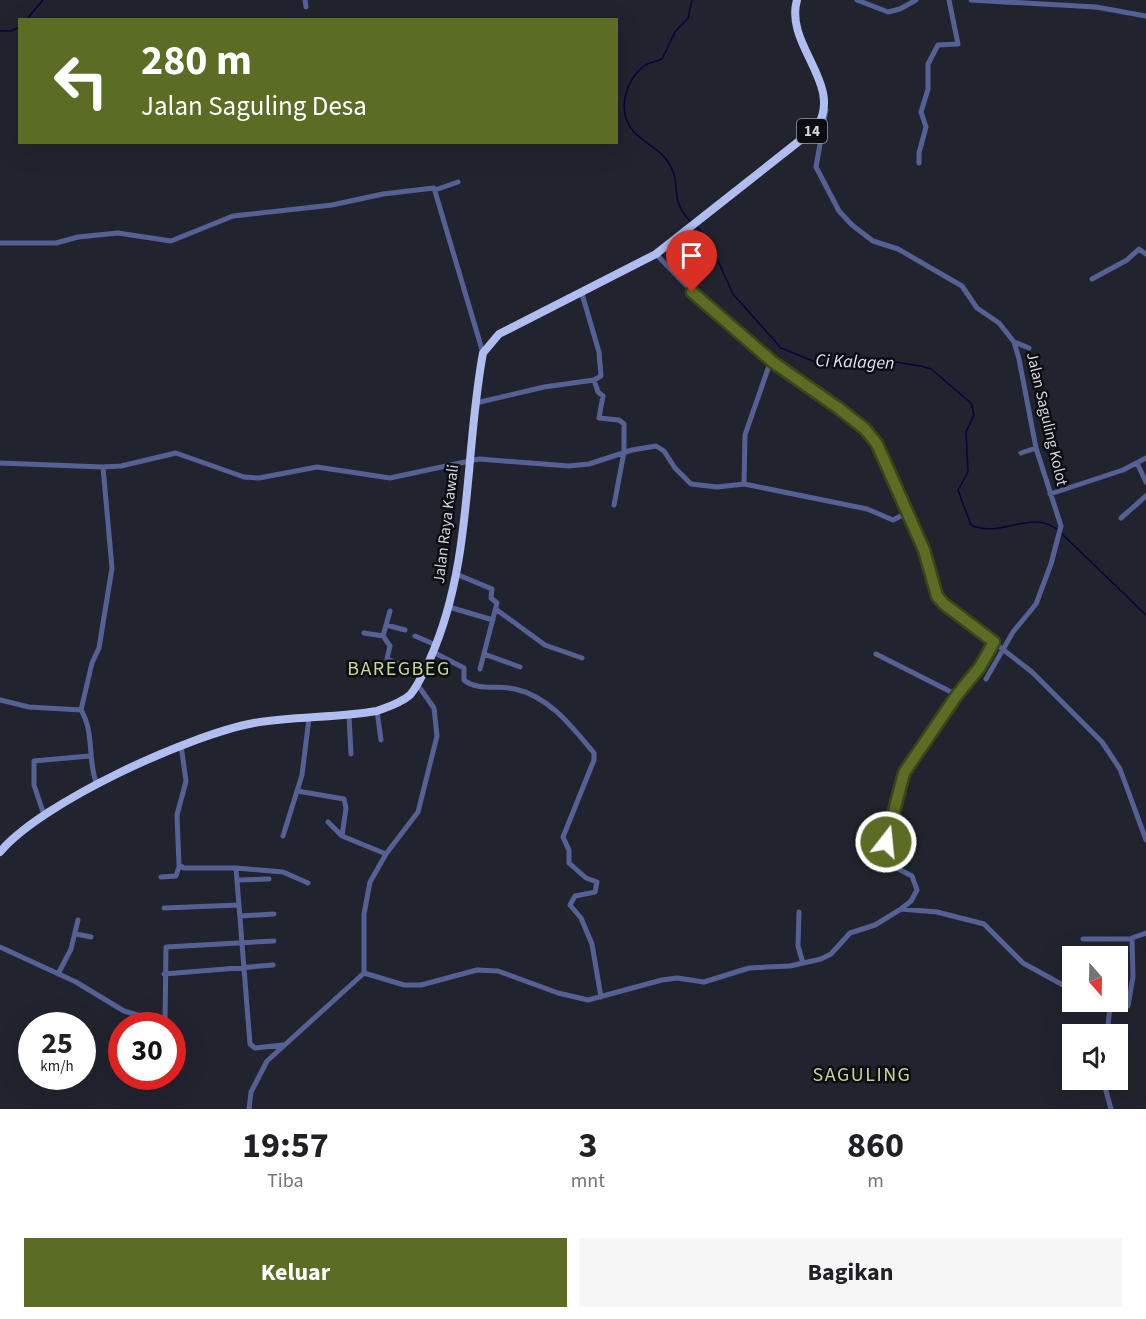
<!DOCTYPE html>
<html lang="id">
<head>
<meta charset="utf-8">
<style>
  body { margin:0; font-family:"Source Sans 3",sans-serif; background:#f6f6f6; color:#202124; height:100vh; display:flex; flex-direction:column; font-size:22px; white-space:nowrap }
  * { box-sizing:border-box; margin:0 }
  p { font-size:20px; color:#757577 }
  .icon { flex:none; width:33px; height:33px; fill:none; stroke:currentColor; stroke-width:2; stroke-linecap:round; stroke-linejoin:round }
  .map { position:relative; height:1109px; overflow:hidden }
  .side { display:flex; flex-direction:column; background:#fff; flex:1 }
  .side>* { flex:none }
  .hud { position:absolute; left:18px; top:18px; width:600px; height:126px; border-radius:0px; box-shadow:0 6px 24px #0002; background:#5b6c24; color:#fff; overflow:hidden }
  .needle { width:39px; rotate:160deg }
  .tools { position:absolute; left:1062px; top:946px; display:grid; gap:12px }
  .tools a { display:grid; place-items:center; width:66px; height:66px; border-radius:0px; background:#fff; box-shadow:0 6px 24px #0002; font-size:30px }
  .speed { position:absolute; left:18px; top:1012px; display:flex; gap:12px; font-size:30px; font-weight:700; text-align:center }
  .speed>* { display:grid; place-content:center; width:78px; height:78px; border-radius:50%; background:#fff; box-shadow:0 6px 24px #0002; line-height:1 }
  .speed small { font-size:15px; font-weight:400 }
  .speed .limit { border:9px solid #d22; background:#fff; color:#111 }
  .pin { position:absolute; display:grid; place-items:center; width:51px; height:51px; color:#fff; margin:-62px -26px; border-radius:50% 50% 50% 0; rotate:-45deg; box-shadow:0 0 6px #0007 }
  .pin .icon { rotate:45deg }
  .me { position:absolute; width:66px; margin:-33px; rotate:16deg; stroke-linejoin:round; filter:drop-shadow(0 0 4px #0008) }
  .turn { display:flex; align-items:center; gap:21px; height:126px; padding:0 24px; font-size:27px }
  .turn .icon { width:78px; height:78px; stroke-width:2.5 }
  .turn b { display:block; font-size:42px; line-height:51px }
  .eta { display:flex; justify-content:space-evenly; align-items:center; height:102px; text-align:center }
  .eta b { font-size:36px; font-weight:700; line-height:42px }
  .button { display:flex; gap:12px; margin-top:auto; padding:12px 24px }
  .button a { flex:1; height:69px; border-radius:0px; background:#5b6c24; color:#fff; font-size:24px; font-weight:700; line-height:69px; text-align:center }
  .button a+a { background:#f6f6f6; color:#202124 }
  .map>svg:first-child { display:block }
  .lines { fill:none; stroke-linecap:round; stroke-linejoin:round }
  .stream { stroke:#07043c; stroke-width:1.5 }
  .minor { stroke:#556195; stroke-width:5 }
  .highway { stroke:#afbdf1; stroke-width:8 }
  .route-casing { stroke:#3b4617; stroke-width:15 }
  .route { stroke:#5b6c24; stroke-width:10 }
  .labels { text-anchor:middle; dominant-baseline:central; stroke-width:5; stroke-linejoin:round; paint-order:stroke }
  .shield { fill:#0c0d12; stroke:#989aa0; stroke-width:1.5 }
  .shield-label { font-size:15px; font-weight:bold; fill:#d4d6dd }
  .street-label { font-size:16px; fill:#d4d6dd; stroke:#0c0d12 }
  .water-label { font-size:18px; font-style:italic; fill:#dde3fa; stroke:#0c0d12 }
  .quarter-label { font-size:20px; letter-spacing:1.5px; fill:#c4db90; stroke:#0c0d12 }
</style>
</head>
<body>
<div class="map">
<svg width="1146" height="1109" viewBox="0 0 1146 1109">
  <rect width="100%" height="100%" fill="#21242e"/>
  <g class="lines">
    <path class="stream" d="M26 20 43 0
      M0 31H11L20 27
      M691 222C668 198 682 189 671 167 663 150 646 145 634 132 616 112 625 81 644 66 649 62 656 62 662 59L675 32 688 18 692 0
      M697 227 709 241 733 294 781 348 818 363 849 365 887 361 921 366 931 369 971 403 974 415 966 432 968 472 958 490 971 525C1001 539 1030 509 1057 529
      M1060 532 1146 615"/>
    <path class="minor" d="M305 0 306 7
      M857 0 888 12 900 9 916 0
      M971 0 1096 7 1146 16
      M826 110 816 167 839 211 852 225 873 241 898 249 962 286 977 308 999 323 1007 333 1014 342 1019 359 1036 448 1061 526 1051 564 1036 604 1013 632 986 679
      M919 163V153L926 127 921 112 928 89V64L938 45 958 44 949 0
      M435 190 458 182
      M0 243H56L78 237 118 233 171 241 233 216 332 205 383 194 434 188 483 353
      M656 254C692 293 730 328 772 361 808 389 848 409 877 444L924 551 937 596 944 604 1032 672 1102 742 1120 769 1146 840
      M1092 279 1127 260 1139 249 1146 254
      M1014 342 1029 348
      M594 380 598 392 603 396 599 418 619 420 624 424V452L614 505
      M476 403 544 387 594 380 601 376 599 352 582 294
      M1021 453 1036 448
      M0 463 103 467 121 466 176 453 244 477 259 478 317 467 390 478 479 459 569 466 589 464 632 450 656 446 664 451 675 468 691 484 717 487 744 484 867 509 893 520 907 513
      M1137 463 1146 482
      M744 484 745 435 771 360
      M1050 494 1123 470 1146 458
      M1121 518 1146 496
      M456 574 492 589 491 598 497 603 480 669
      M449 607 493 620
      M497 610 545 645 582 658
      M390 611 383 636 390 646 387 659 423 673
      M386 625 405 630
      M364 633 383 636
      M415 636 436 645
      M433 652 464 668V680C477 691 499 685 515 689 550 697 572 727 594 753V760L563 837 569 850V863L586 878 597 882 595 892 575 896 570 905 581 918 592 944 601 997
      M484 654 520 667
      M876 654 957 695
      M417 684 434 708 437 736 418 812 386 854 370 882 364 914V973L404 985H421L477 970 498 971 558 993 588 1000 662 980 677 978 704 982 749 968 790 966 821 959 831 954 850 933 875 925 901 909 911 901 917 890 912 876 885 862 881 857 904 773 957 695 980 667 994 642
      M0 700 29 707 81 710C95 733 87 761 97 785
      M81 710 92 663 99 648 112 568 103 467
      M377 711 381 740
      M349 716 351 754
      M181 745 186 781 177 815 179 865 184 868H236L250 1044 255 1048 283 1045
      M297 791 344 799 346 808 342 836
      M44 815 34 785V761L89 756
      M328 822 342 836 386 854
      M283 836 302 775 309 718
      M236 868 283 872 308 883
      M161 877 176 876 179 867
      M238 880 269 879
      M164 908 239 905
      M901 909 937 912 984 924 1023 963 1072 990
      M799 912 798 946 803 963
      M240 916 274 914
      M76 934 91 937
      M1083 939H1132
      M0 947 76 982 124 1011 165 1023 166 947 274 941
      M58 974 71 949 78 920
      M164 974 273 965
      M1095 1002 1109 1009
      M1107 1035 1110 1007 1128 1006 1133 977 1132 938 1146 933
      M1103 1080 1111 1109
      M249 1109 251 1092 267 1061 364 973"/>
    <path class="highway" d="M0 852C42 802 189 735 254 723 294 716 336 718 377 711 388 707 401 703 410 695 419 685 424 671 430 659 473 563 464 455 483 353L499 334 656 254 817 127C844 84 784 45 797 0"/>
  </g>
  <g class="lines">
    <g class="route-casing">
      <path id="route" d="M692 292 774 363 837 407 865 429 877 444 924 550 937 596 944 604 994 642 980 667 957 695 904 773 886 842"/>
    </g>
    <use href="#route" class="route"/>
  </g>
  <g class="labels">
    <rect class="shield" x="797" y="119" width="30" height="24" rx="4.5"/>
    <g class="shield-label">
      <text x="812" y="131">14</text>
    </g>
    <g class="street-label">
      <text transform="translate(1047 419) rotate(77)">Jalan Saguling Kolot</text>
      <text transform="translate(446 524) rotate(-83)">Jalan Raya Kawali</text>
    </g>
    <g class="water-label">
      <text transform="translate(855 362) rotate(2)">Ci Kalagen</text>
    </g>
    <g class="quarter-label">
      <text x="399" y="669">BAREGBEG</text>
      <text x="862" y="1075">SAGULING</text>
    </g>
  </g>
</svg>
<div class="tools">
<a><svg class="needle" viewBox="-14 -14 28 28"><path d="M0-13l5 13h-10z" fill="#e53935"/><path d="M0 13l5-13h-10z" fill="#757577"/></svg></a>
<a><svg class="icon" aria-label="sound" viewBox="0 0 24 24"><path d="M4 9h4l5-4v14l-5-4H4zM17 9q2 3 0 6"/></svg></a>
</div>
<div class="speed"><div>25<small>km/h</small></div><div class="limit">30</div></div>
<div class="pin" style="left:692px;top:292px;background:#d93025"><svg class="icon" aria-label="arrive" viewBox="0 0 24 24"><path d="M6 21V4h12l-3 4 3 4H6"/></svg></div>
<svg class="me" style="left:886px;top:842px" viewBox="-20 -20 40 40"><circle r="17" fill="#5b6c24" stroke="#fff" stroke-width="3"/><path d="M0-11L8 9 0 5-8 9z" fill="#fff"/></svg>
<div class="hud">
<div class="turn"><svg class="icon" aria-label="left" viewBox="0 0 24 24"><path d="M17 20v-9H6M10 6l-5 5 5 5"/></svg><div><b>280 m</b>Jalan Saguling Desa</div></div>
</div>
</div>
<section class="side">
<div class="eta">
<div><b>19:57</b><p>Tiba</p></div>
<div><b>3</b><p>mnt</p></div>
<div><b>860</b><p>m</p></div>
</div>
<div class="button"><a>Keluar</a><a>Bagikan</a></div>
</section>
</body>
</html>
